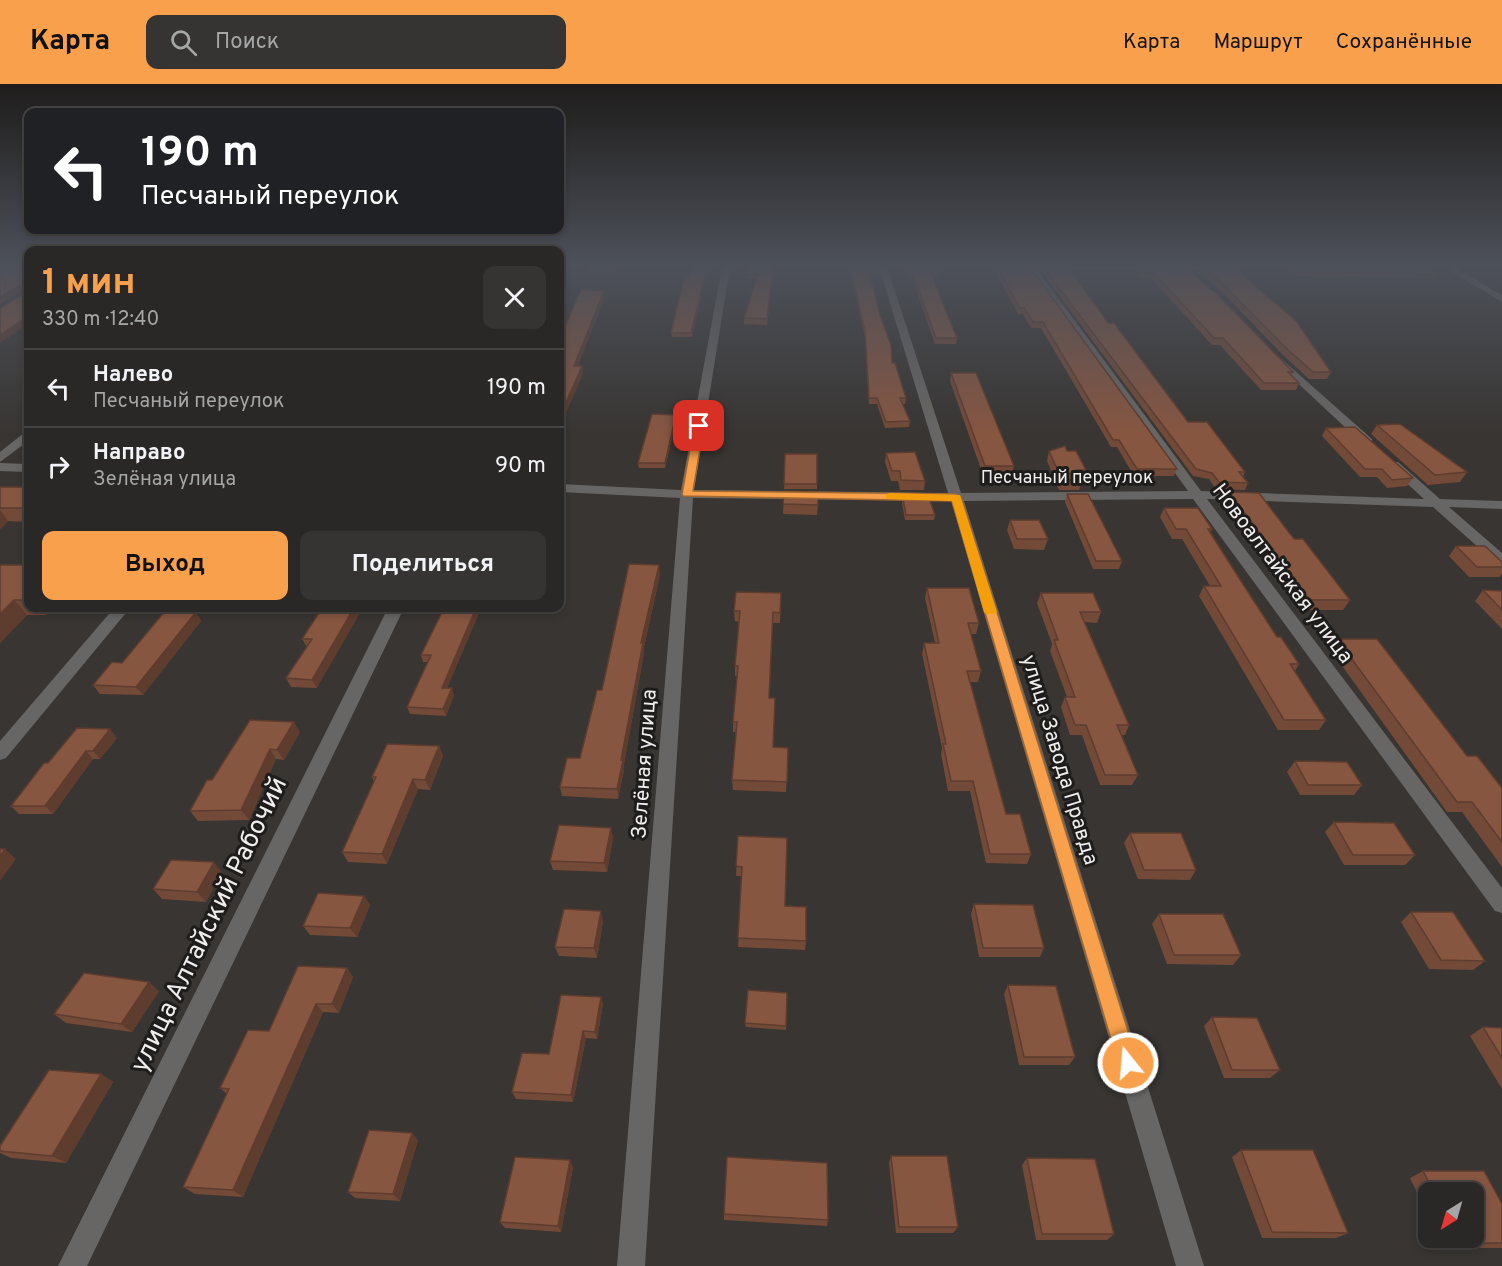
<!DOCTYPE html>
<html lang="ru">
<head>
<meta charset="utf-8">
<style>
  body { margin:0; font-family:Overpass,sans-serif; background:#363432; color:#f1f3f6; height:100vh; display:flex; flex-direction:column; font-size:22px; white-space:nowrap }
  * { box-sizing:border-box; margin:0 }
  p { font-size:20px; color:#a5a6a7 }
  .icon { flex:none; width:33px; height:33px; fill:none; stroke:currentColor; stroke-width:2; stroke-linecap:round; stroke-linejoin:round }
  .map { position:relative; flex:1; overflow:hidden }
  .sheet { position:absolute; left:24px; top:162px; width:540px; height:366px; display:flex; flex-direction:column; background:#2a2826; border-radius:12px; box-shadow:0 3px 9px #0003,0 0 0 2px #464443 }
  .sheet>* { flex:none }
  .hud { position:absolute; left:24px; top:24px; width:540px; height:126px; border-radius:12px; box-shadow:0 3px 9px #0003,0 0 0 2px #464443; background:#202124; color:#fff; overflow:hidden }
  .needle { width:39px; rotate:217deg }
  .buttons { position:absolute; left:1418px; top:1098px; display:grid; gap:12px }
  .buttons a { display:grid; place-items:center; width:66px; height:66px; border-radius:12px; background:#2a2826; box-shadow:0 3px 9px #0003,0 0 0 2px #464443; font-size:30px }
  .pin { position:absolute; display:grid; place-items:center; width:51px; height:51px; color:#fff; margin:-26px; border-radius:12px; box-shadow:0 3px 9px #0006 }
  .me { position:absolute; width:66px; margin:-33px; rotate:343deg; stroke-linejoin:round; filter:drop-shadow(0 0 4px #0008) }
  .turn { display:flex; align-items:center; gap:21px; height:126px; padding:0 18px; font-size:27px }
  .turn .icon { width:78px; height:78px; stroke-width:2.5 }
  .turn b { display:block; font-size:42px; line-height:51px }
  .round { display:grid; place-items:center; flex:none; width:63px; height:63px; border-radius:12px; background:#363432 }
  .overview { display:flex; align-items:center; justify-content:space-between; height:102px; padding:0 18px }
  h1 { font-size:36px; font-weight:700; line-height:45px; color:#f8a04b }
  .primary-button { display:flex; gap:12px; margin-top:auto; padding:12px 18px }
  .primary-button a { flex:1; height:69px; border-radius:12px; background:#f8a04b; color:#111; font-size:24px; font-weight:700; line-height:69px; text-align:center }
  .primary-button a+a { background:#363432; color:#f1f3f6 }
  ul { padding:0; list-style:none }
  li { display:flex; align-items:center; gap:18px; height:78px; padding:0 18px; border-top:2px solid #464443 }
  li div { flex:1 }
  li b { display:block; font-size:22px }
  li em { font-style:normal }
  header { display:flex; align-items:center; gap:36px; box-sizing:border-box; height:84px; padding:0 30px; background:#f8a04b; color:#111 }
  header strong { font-size:28px }
  nav { display:flex; gap:33px; margin-inline-start:auto; font-size:21px }
  .search { width:420px; height:54px; background:#363432; display:flex; align-items:center; gap:15px; box-sizing:border-box; padding:0 21px; border-radius:12px; color:#a5a6a7; font-size:22px }
  .map>svg:first-child { display:block }
  .lines { fill:none; stroke-linecap:round; stroke-linejoin:round }
  .minor { fill:#686665; fill-rule:evenodd }
  .wall { fill:#734a38 }
  .shaded-wall { fill:#5e3c2e }
  .building { fill:#865641; stroke:#5e3c2e; stroke-width:1.5 }
  .route { fill:#f8a04b; stroke:#a16831; stroke-width:1.5 }
  .slow { fill:#f59e0b }
  .labels { text-anchor:middle; dominant-baseline:central; stroke-width:6; stroke-linejoin:round; paint-order:stroke }
  .far-street-label { font-size:18px; fill:#f0edec; stroke:#1e1d1b }
  .street-label { font-size:21px; fill:#f0edec; stroke:#1e1d1b }
  .near-street-label { font-size:26px; fill:#f0edec; stroke:#1e1d1b }
</style>
</head>
<body>
<header>
<strong>Карта</strong>
<div class="search"><svg class="icon" aria-label="search" viewBox="0 0 24 24"><circle cx="10" cy="10" r="6"/><path d="M15 15l6 6"/></svg>Поиск</div>
<nav><a>Карта</a><a>Маршрут</a><a>Сохранённые</a></nav>
</header>
<div class="map">
<svg width="1502" height="1182" viewBox="0 0 1502 1182">
  <rect width="100%" height="100%" fill="#383532"/>
  <g class="lines">
    <path class="minor" d="M561 183H569L564 194 560 197Z
      M722 183H730L694 406 948 409 879 183H887L961 409 1188 407 1027 183H1035L1201 407 1424 415 1390 384 1388 381 1390 378H1398L1440 415 1502 417V425L1449 423 1502 469V481L1497 480 1433 423 1207 415 1502 804V829L1495 827 1193 415 964 417 1204 1182H1176L951 417 693 414 645 1182H617L680 414 560 408V400L681 406Z
      M1058 183H1203L1199 186H1062Z
      M1444 183H1454L1502 211V218Z
      M1277 271 1372 355V361H1364L1273 276V272Z
      M24 349H28V357L0 378V368Z
      M0 379 28 380V388L0 387Z
      M114 524H130L6 674 0 676V657Z
      M388 524H404L87 1182H58Z"/>
  </g>
  <path class="wall" d="M588 183H614L611 189 588 188Z
    M747 183H774L767 241 744 240V234L757 195H748Z
    M849 183H879V191H870L892 279 906 314 905 320H903L910 337 909 343 885 344 877 320H869L865 253Z
    M903 183H937L939 187 938 192H932L957 254 956 260H935L912 193V192L906 191Z
    M993 183H1030L1177 385 1174 392H1134L1117 363H1111L1041 244H1031L1023 230H1018Z
    M1038 183H1066L1108 239 1188 338 1245 388 1243 393 1248 399 1245 406 1216 405 1209 395 1193 392Z
    M1137 183H1185L1293 288 1291 291 1299 299 1296 306H1261L1220 261H1212L1152 195H1141L1136 188Z
    M1197 183H1234L1331 288 1327 295H1309L1283 271 1223 209 1196 186Z
    M1288 183H1428L1438 190 1435 194 1298 192Z
    M706 187V191L692 253H672L671 249Z
    M951 289 1014 382 1011 391H983L950 297Z
    M676 331V336L665 384H639L638 379Z
    M1377 341 1467 388 1460 398 1428 401 1371 350Z
    M1326 344 1413 394 1407 402 1387 404 1377 393H1360L1322 352Z
    M1049 367H1067L1086 386 1079 406H1059L1047 377Z
    M886 369 925 397 924 406H900L898 397H891L885 378Z
    M785 370H817V405H784Z
    M0 403H28V438L8 437 0 445Z
    M784 407 818 421 817 431 783 430Z
    M1229 408 1294 455 1350 516 1343 526H1303L1224 418Z
    M1067 410 1122 477 1119 485H1093L1065 418Z
    M903 414 935 431 934 436H905L902 419Z
    M1164 424 1212 445 1210 449 1232 483 1277 553 1299 580 1295 587 1326 636 1319 646H1278L1199 512 1204 502H1210L1182 455H1172L1160 433Z
    M1010 436 1048 455 1044 466 1014 465 1007 446Z
    M1456 462 1502 478V490L1499 493H1469L1449 472Z
    M0 481H28V524H53L46 531H27L0 559Z
    M660 491 644 563V569L624 680V686L618 715 562 712 560 703 580 674 602 606Z
    M927 504 979 539 976 550H971L981 587 978 598H970L1006 730 1031 770 1027 780 986 779 970 707H948L941 670 942 664 922 570 924 559H935L925 514Z
    M1483 506 1502 507V545L1475 517Z
    M781 509 780 539H772L769 614 773 663 788 664 786 708 733 706 732 696 736 648H733V638L737 592H735V582L739 538 735 537 734 527Z
    M1041 509 1101 528 1097 539 1085 538 1129 641 1125 651H1122L1138 691 1132 701H1100L1082 651H1070L1061 623 1065 613H1067L1050 567 1052 560 1037 519Z
    M322 524 317 604 291 603 286 594 307 563 302 555Z
    M444 524H481L447 604 454 611 446 632 410 630 407 623 428 578H423L421 571Z
    M196 528 201 537 143 611 100 610 93 601Z
    M1337 555 1502 704V783L1462 728H1447L1330 565Z
    M300 648 284 676 276 675 249 736 198 737 190 727 212 696Z
    M117 654 100 675H93L53 730H19L11 722 48 679Z
    M439 662 443 672 430 706 418 705 387 780 348 778 342 768 374 698 372 693Z
    M1295 677 1362 701 1354 711H1300L1287 688Z
    M1334 738 1415 771 1405 781H1344L1325 748Z
    M611 744 613 754 607 788 553 786 550 777Z
    M1130 749 1196 786 1190 796 1138 795 1124 759Z
    M738 752 785 822 806 857 805 866 738 863 742 792H736Z
    M222 788 206 818 162 815 153 805Z
    M364 812 370 821 357 853 310 851 303 842Z
    M974 820 1044 864 1040 873H979L971 830Z
    M1411 828 1485 877 1473 886 1429 885 1401 838Z
    M1159 830 1241 871 1233 881 1167 880 1152 840Z
    M603 837 597 874 559 872 555 863Z
    M347 884 353 893 339 929 323 928 243 1113 195 1110 183 1103 227 1010 220 1004Z
    M1008 901 1075 973 1069 981H1019L1004 910Z
    M159 907 132 948 66 939 54 930Z
    M787 909 786 946 746 943 745 939Z
    M601 913 603 920 597 955 586 954 573 1018 516 1015 512 1008 549 970Z
    M1212 933 1280 986 1270 994H1224L1204 942Z
    M1483 943 1502 944V1005L1470 952Z
    M101 990 113 998 66 1079 11 1074 0 1069V1062Z
    M418 1056 400 1117 355 1114 348 1108Z
    M1241 1066 1348 1149 1336 1154H1262L1232 1073Z
    M891 1072 958 1143 953 1149H896L889 1079Z
    M1027 1074 1114 1150 1107 1156H1036L1022 1081Z
    M573 1083 561 1148 505 1144 500 1138Z
    M1423 1087 1502 1120V1164H1444L1439 1154H1473V1108H1428V1131L1410 1094Z
    M724 1130 828 1136 827 1142 724 1136Z"/>
  <path class="shaded-wall" d="M706 187V191L692 253 691 249Z
    M24 199 27 204 0 220V213Z
    M604 207 605 213 575 290 574 282Z
    M28 232V240L0 259V251Z
    M582 282 583 290 560 343V332Z
    M676 331V336L665 384V379Z
    M0 426 8 437 0 445Z
    M659 481 660 491 644 563V569L624 680V686L618 715 617 705 621 676 641 559Z
    M14 516 27 531 0 559V530Z
    M39 524H53L46 531Z
    M354 524H363L317 604 312 596Z
    M476 524H481L444 611 442 604Z
    M196 528 201 537 143 611 136 603Z
    M452 604 454 611 446 632 443 625Z
    M294 638 300 648 284 676 277 666Z
    M110 645 117 654 100 675 93 667Z
    M439 662 443 672 430 706 425 696Z
    M270 665 276 675 249 736 241 726Z
    M86 667 93 675 53 730 45 722Z
    M413 695 418 705 387 780 382 770Z
    M611 744 613 754 607 788 604 779Z
    M5 765 16 775 0 797V772Z
    M214 778 222 788 206 818 197 808Z
    M364 812 370 821 357 853 350 844Z
    M601 827 603 837 597 874 594 864Z
    M347 884 353 893 339 929 332 920Z
    M149 898 159 907 132 948 121 940Z
    M601 913 603 920 597 955 595 948Z
    M316 920 323 928 243 1113 233 1106Z
    M583 947 586 954 573 1018 571 1011Z
    M101 990 113 998 66 1079 52 1072Z
    M412 1049 418 1056 400 1117 393 1110Z
    M570 1076 573 1083 561 1148 558 1142Z"/>
  <path class="building" d="M0 183H28V232L0 251V224L26 209 27 199H24L0 213Z
    M588 183H612L611 185 588 184Z
    M692 183 706 187 691 249H671L684 194H688Z
    M747 183H773L767 235 744 234 758 190H748Z
    M850 183H879L880 186H869L880 231 891 261 892 279H895L906 314H900L910 337 886 338 877 314H869L865 247Z
    M905 183H937L939 187H930L957 254H936L912 188 916 187 906 186Z
    M997 183H1030L1177 385H1137L1119 356H1113L1043 238H1033L1024 224H1020Z
    M1043 183H1066L1070 185 1108 239H1114L1188 338H1207L1245 388H1239L1248 399 1219 398 1212 389 1196 385Z
    M1138 183H1185L1217 210 1293 288H1288L1299 299H1264L1223 254H1214L1154 189H1143Z
    M1202 183H1234L1297 238 1331 288H1313L1286 264 1226 203Z
    M1294 183H1428L1438 190 1300 188Z
    M581 206 604 207 574 282H582L560 332V254Z
    M951 289H976L1014 382H985Z
    M652 330 676 331 665 379H638Z
    M1400 340 1467 388 1435 391 1377 341Z
    M1355 343 1413 394 1392 396 1382 385H1365L1326 344Z
    M1065 362 1067 367H1076L1086 386H1077L1082 396H1062L1049 367Z
    M915 368 925 397 901 396 900 387H892L886 369Z
    M785 370H817V400H784Z
    M0 403H28V424H0Z
    M784 407 818 408V421L783 420Z
    M1229 408 1259 409 1294 455H1303L1350 516H1309Z
    M1067 410H1088L1122 477H1096Z
    M903 414H929L935 431H906Z
    M1164 424H1198L1212 445H1208L1232 483 1277 553H1281L1299 580H1290L1326 636H1284L1204 502H1221L1186 445H1176Z
    M1010 436H1039L1048 455H1017Z
    M1456 462H1485L1502 478V483H1477Z
    M629 480 659 481 641 559H643L621 676H623L617 705 560 703 567 674H580L597 606H602Z
    M0 481H28V516H14L0 530Z
    M927 504H969L979 539H968L981 587H967L1006 730H1020L1031 770H990L973 697H951L943 660H946L924 559H939Z
    M1483 506 1502 507V526Z
    M736 508 781 509 780 529 773 528 769 614H775L773 663 788 664 787 698 732 696 737 638H733L738 582H735L740 527H734Z
    M1041 509H1093L1101 528H1080L1129 641H1117L1138 691H1105L1086 641H1075L1065 613H1075L1054 556H1058Z
    M322 524H354L312 596 286 594 312 555H302Z
    M444 524H476L442 604H452L443 625 407 623 431 571H421Z
    M165 527 196 528 136 603 93 601 112 578 122 579Z
    M1337 555H1377L1467 672H1477L1502 704V758L1472 718H1457Z
    M250 636 294 638 277 666 270 665 241 726 190 727 207 696H212Z
    M77 644 110 645 93 667H86L45 722H11L44 679H48Z
    M387 660 439 662 425 696 413 695 382 770 342 768 376 693H372Z
    M1295 677 1347 678 1362 701H1308Z
    M1334 738 1394 739 1415 771H1353Z
    M559 741 611 744 604 779 550 777Z
    M1130 749H1181L1196 786H1144Z
    M738 752 787 754 785 822 806 823V857L738 854 742 783 736 782Z
    M0 765H5L0 772Z
    M171 776 214 778 197 808 153 805Z
    M318 809 364 812 350 844 303 842Z
    M974 820 1033 821 1044 864H983Z
    M564 825 601 827 594 864 555 863Z
    M1411 828H1453L1485 877 1441 876Z
    M1159 830H1223L1241 871H1174Z
    M298 882 347 884 332 920H316L233 1106 183 1103 229 1005 220 1004 248 946 269 947Z
    M84 889 149 898 121 940 54 930Z
    M1008 901 1056 902 1075 973H1024Z
    M748 906 787 909 786 942 745 939Z
    M561 911 601 913 595 948 583 947 571 1011 512 1008 522 969 549 970Z
    M1212 933 1257 934 1280 986H1232Z
    M1483 943 1502 944V974Z
    M49 986 101 990 52 1072 0 1067V1062Z
    M369 1046 412 1049 393 1110 348 1108Z
    M1241 1066H1313L1348 1149 1272 1148Z
    M891 1072H947L958 1143H899Z
    M515 1073 570 1076 558 1142 500 1138Z
    M727 1073 827 1079 828 1136 724 1130Z
    M1027 1074 1095 1075 1114 1150H1042Z
    M1423 1087H1484L1502 1120V1159H1459L1456 1154H1473V1108H1434Z"/>
  <linearGradient id="sky" x2="0" y2="1"><stop stop-color="#1f1d1c"/><stop offset="0.52" stop-color="#4d515a"/><stop offset="1" stop-color="#4d515a" stop-opacity="0"/></linearGradient>
  <rect width="1502" height="349" fill="url(#sky)"/>
  <path class="route" d="M699 339 704 342 693 407 956 410 961 413 1138 979 1135 986 1128 989 1121 986 1118 979 952 417 683 412 682 410 694 342Z"/>
  <path class="slow" d="M890 409 960 411 997 528 995 530H986L984 528 952 417 886 415V410Z"/>
  <g class="labels">
    <g class="far-street-label">
      <text x="1067" y="394">Песчаный переулок</text>
    </g>
    <g class="street-label">
      <text transform="translate(1282 490) rotate(53)">Новоалтайская улица</text>
      <text transform="translate(1059 676) rotate(73)">улица Завода Правда</text>
      <text transform="translate(645 680) rotate(-86)">Зелёная улица</text>
    </g>
    <g class="near-street-label">
      <text transform="translate(210 841) rotate(-64)">улица Алтайский Рабочий</text>
    </g>
  </g>
</svg>
<div class="buttons">
<a><svg class="needle" viewBox="-14 -14 28 28"><path d="M0-13l5 13h-10z" fill="#e53935"/><path d="M0 13l5-13h-10z" fill="#a5a6a7"/></svg></a>
</div>
<div class="pin" style="left:699px;top:342px;background:#d93025"><svg class="icon" aria-label="arrive" viewBox="0 0 24 24"><path d="M6 21V4h12l-3 4 3 4H6"/></svg></div>
<svg class="me" style="left:1128px;top:979px" viewBox="-20 -20 40 40"><circle r="17" fill="#f8a04b" stroke="#fff" stroke-width="3"/><path d="M0-11L8 9 0 5-8 9z" fill="#fff"/></svg>
<div class="hud">
<div class="turn"><svg class="icon" aria-label="left" viewBox="0 0 24 24"><path d="M17 20v-9H6M10 6l-5 5 5 5"/></svg><div><b>190 m</b>Песчаный переулок</div></div>
</div>
<section class="sheet">
<div class="overview"><div><h1>1 мин</h1><p>330 m · 12:40</p></div><a class="round"><svg class="icon" aria-label="close" viewBox="0 0 24 24"><path d="M6 6l12 12M18 6L6 18"/></svg></a></div>
<ul>
<li><svg class="icon" aria-label="left" viewBox="0 0 24 24"><path d="M17 20v-9H6M10 6l-5 5 5 5"/></svg><div><b>Налево</b><p>Песчаный переулок</p></div><em>190 m</em></li>
<li><svg class="icon" aria-label="right" viewBox="0 0 24 24"><path d="M7 20v-9h11M14 6l5 5-5 5"/></svg><div><b>Направо</b><p>Зелёная улица</p></div><em>90 m</em></li>
</ul>
<div class="primary-button"><a>Выход</a><a>Поделиться</a></div>
</section>
</div>
</body>
</html>
